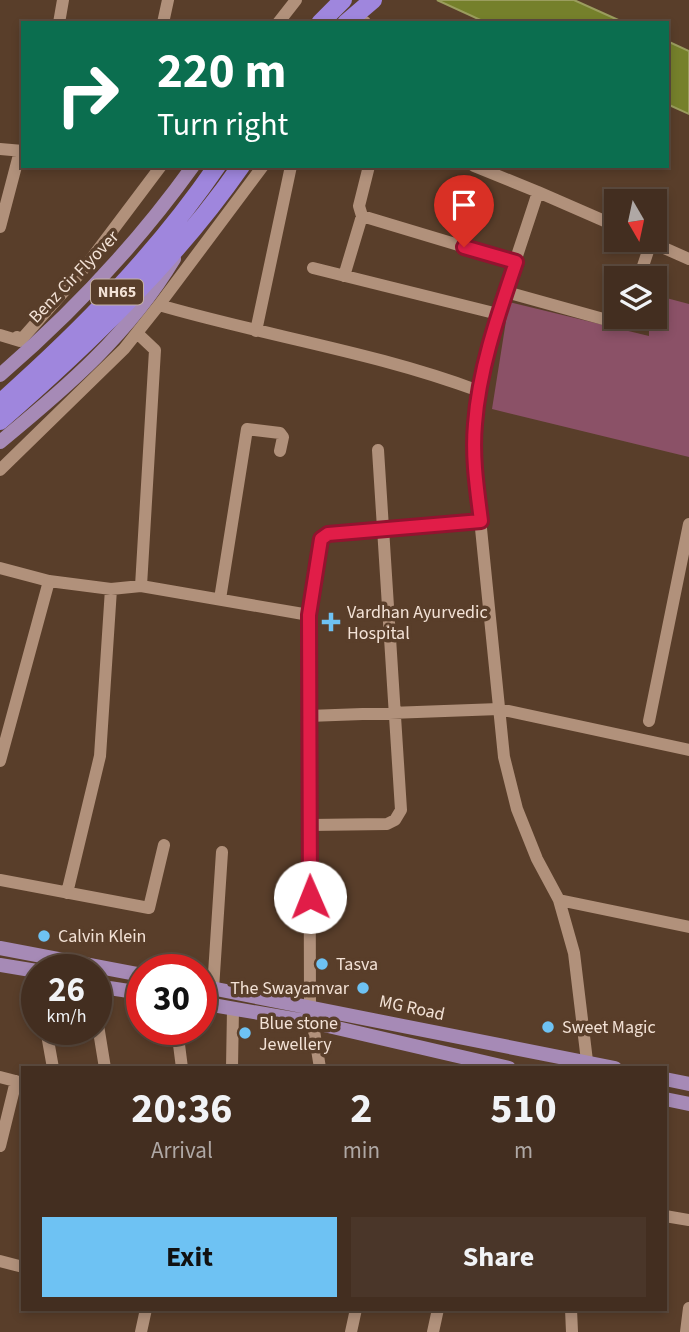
<!DOCTYPE html>
<html lang="en">
<head>
<meta charset="utf-8">
<style>
  body { margin:0; font-family:"Source Sans 3",sans-serif; background:#4a3629; color:#f1f3f6; height:100vh; display:flex; flex-direction:column; font-size:26px; white-space:nowrap }
  * { box-sizing:border-box; margin:0 }
  p { font-size:23px; color:#afa8a5 }
  .icon { flex:none; width:38px; height:38px; fill:none; stroke:currentColor; stroke-width:2; stroke-linecap:round; stroke-linejoin:round }
  .map { position:relative; flex:1; overflow:hidden }
  .side { position:absolute; left:21px; top:1066px; width:646px; height:245px; display:flex; flex-direction:column; background:#432e20; border-radius:0px; box-shadow:0 4px 10px #0003,0 0 0 2px #5b4a3e }
  .side>* { flex:none }
  .top-card { position:absolute; left:21px; top:21px; width:648px; height:147px; border-radius:0px; box-shadow:0 4px 10px #0003,0 0 0 2px #5b4a3e; background:#0b6e4f; color:#fff; overflow:hidden }
  .needle { width:46px; rotate:171deg }
  .fabs { position:absolute; left:604px; top:189px; display:grid; gap:14px }
  .fabs a { display:grid; place-items:center; width:63px; height:63px; border-radius:0px; background:#432e20; box-shadow:0 4px 10px #0003,0 0 0 2px #5b4a3e; font-size:35px }
  .speed { position:absolute; left:21px; top:954px; display:flex; gap:14px; font-size:35px; font-weight:700; text-align:center }
  .speed>* { display:grid; place-content:center; width:91px; height:91px; border-radius:50%; background:#432e20; box-shadow:0 4px 10px #0003,0 0 0 2px #5b4a3e; line-height:1 }
  .speed small { font-size:18px; font-weight:400 }
  .speed .limit { border:10px solid #d22; background:#fff; color:#111 }
  .pin { position:absolute; display:grid; place-items:center; width:60px; height:60px; color:#fff; margin:-72px -30px; border-radius:50% 50% 50% 0; rotate:-45deg; box-shadow:0 0 7px #0007 }
  .pin .icon { rotate:45deg }
  .me { position:absolute; width:77px; margin:-38px; rotate:359deg; stroke-linejoin:round; filter:drop-shadow(0 0 5px #0008) }
  .turn { display:flex; align-items:center; gap:24px; height:147px; padding:0 21px; font-size:32px }
  .turn .icon { width:91px; height:91px; stroke-width:2.5 }
  .turn b { display:block; font-size:49px; line-height:60px }
  .eta { display:flex; justify-content:space-evenly; align-items:center; height:119px; text-align:center }
  .eta b { font-size:42px; font-weight:700; line-height:49px }
  .button { display:flex; gap:14px; margin-top:auto; padding:14px 21px }
  .button a { flex:1; height:80px; border-radius:0px; background:#6ec2f3; color:#111; font-size:28px; font-weight:700; line-height:80px; text-align:center }
  .button a+a { background:#4a3629; color:#f1f3f6 }
  .map>svg:first-child { display:block }
  .green { fill:#8b5167 }
  .water { fill:#75802b; stroke:#9b9d5e; stroke-width:2 }
  .lines { fill:none; stroke-linecap:round; stroke-linejoin:round }
  .minor { stroke:#b1917b; stroke-width:12 }
  .major { stroke:#a68ab6; stroke-width:14 }
  .highway { stroke:#9f86dd; stroke-width:18 }
  .route-casing { stroke:#92132f; stroke-width:18 }
  .route { stroke:#e11d48; stroke-width:12 }
  .poi-dot { fill:#6ec2f3; stroke:#593e2a; stroke-width:2.5 }
  .labels { text-anchor:middle; dominant-baseline:central; stroke-width:7; stroke-linejoin:round; paint-order:stroke }
  .shield { fill:#593e2a; stroke:#c5b1a2; stroke-width:2 }
  .shield-label { font-size:16px; font-weight:bold; fill:#f3e2d6 }
  .street-label { font-size:18px; fill:#f3e2d6; stroke:#593e2a }
  .poi-label { font-size:18px; fill:#f3e2d6; stroke:#593e2a; text-anchor:start }
</style>
</head>
<body>
<div class="map">
<svg width="689" height="1332" viewBox="0 0 689 1332">
  <rect width="100%" height="100%" fill="#593e2a"/>
  <path class="green" d="M655 295 689 304V457L492 409 509 302 649 336V317H654Z"/>
  <path class="water" d="M437 0H574L625 23H487Z
    M667 41 689 51V114L667 104Z"/>
  <g class="lines">
    <path class="minor" d="M59 23 63 0
      M163 23 168 0
      M278 23 296 0
      M365 23V22
      M0 149 23 151
      M474 166 538 192
      M362 216 359 206 369 166
      M0 227 20 151
      M646 240 689 259
      M313 268 498 314
      M344 276 362 216 515 262
      M639 278 651 242
      M506 292 625 325 628 317
      M159 305 263 166
      M256 331 291 166
      M137 333 155 350 141 586
      M0 335 20 341 17 337
      M20 341 82 271 161 166
      M0 470 124 349 159 305C265 336 375 352 479 391
      M0 568 49 581 111 589 141 586 309 615 310 1006 320 1068
      M220 599 247 429 280 433 283 437 280 451
      M309 615 319 543 324 536 481 521
      M308 716 499 709 689 750
      M649 721 689 524
      M0 761 49 581
      M310 825 387 824 395 820 401 810 378 450
      M0 880 149 908 164 845
      M67 893 100 756 111 589
      M559 900 689 927
      M213 989 222 852
      M96 1013 105 1068
      M46 1029 53 1068
      M177 1029 182 1068
      M587 1061 574 953 559 900 537 859 517 809 504 757 474 459C475 366 510 280 538 192L616 226
      M232 1068 233 1009
      M0 1077 23 1083
      M0 1146 16 1081
      M665 1216 689 1220
      M0 1261 23 1267
      M571 1309 572 1332
      M141 1332 146 1309
      M351 1332 356 1309
      M433 1332 438 1309
      M686 1332 689 1308"/>
    <path class="major" d="M0 375C73 312 137 244 193 166
      M0 442C67 387 129 334 174 259
      M0 948 142 975
      M0 965 37 971
      M96 986 142 993
      M201 986 615 1068
      M201 1003 311 1022 509 1068
      M665 1079 689 1084
      M665 1099 689 1104"/>
    <path class="highway" d="M320 23 343 0
      M346 23 373 0
      M0 403C81 331 155 256 217 166
      M0 421C86 346 175 261 241 166"/>
  </g>
  <g class="lines">
    <g class="route-casing">
      <path id="route" d="M310 897 309 615 321 539 328 534 481 521C477 489 472 457 475 424 479 369 498 315 516 262L464 247"/>
    </g>
    <use href="#route" class="route"/>
  </g>
  <g class="poi-dot">
    <path d="M327.5 611.5h7v7h7v7h-7v7h-7v-7h-7v-7h7z"/>
    <circle cx="44" cy="936" r="7"/>
    <circle cx="322" cy="964" r="7"/>
    <circle cx="363" cy="988" r="7"/>
    <circle cx="548" cy="1027" r="7"/>
    <circle cx="245" cy="1033" r="7"/>
  </g>
  <g class="labels">
    <rect class="shield" x="91" y="279.5" width="52" height="25" rx="5"/>
    <g class="shield-label">
      <text x="117" y="292">NH65</text>
    </g>
    <g class="street-label">
      <text transform="translate(74 277) rotate(-46)">Benz Cir Flyover</text>
      <text transform="translate(412 1008) rotate(12)">MG Road</text>
    </g>
    <g class="poi-label">
      <text x="347" y="612">Vardhan Ayurvedic<tspan x="347" dy="21">Hospital</tspan></text>
      <text x="58" y="936">Calvin Klein</text>
      <text x="336" y="964">Tasva</text>
      <text x="349" y="988" text-anchor="end">The Swayamvar</text>
      <text x="259" y="1023">Blue stone<tspan x="259" dy="21">Jewellery</tspan></text>
      <text x="562" y="1027">Sweet Magic</text>
    </g>
  </g>
</svg>
<div class="fabs">
<a><svg class="needle" viewBox="-14 -14 28 28"><path d="M0-13l5 13h-10z" fill="#e53935"/><path d="M0 13l5-13h-10z" fill="#afa8a5"/></svg></a>
<a><svg class="icon" aria-label="layers" viewBox="0 0 24 24"><path d="M12 4l9 5-9 5-9-5zM3 14l9 5 9-5"/></svg></a>
</div>
<div class="speed"><div>26<small>km/h</small></div><div class="limit">30</div></div>
<div class="pin" style="left:464px;top:247px;background:#d93025"><svg class="icon" aria-label="arrive" viewBox="0 0 24 24"><path d="M6 21V4h12l-3 4 3 4H6"/></svg></div>
<svg class="me" style="left:310px;top:897px" viewBox="-20 -20 40 40"><circle r="19" fill="#fff"/><path d="M0-13L10 11 0 6-10 11z" fill="#e11d48"/></svg>
<div class="top-card">
<div class="turn"><svg class="icon" aria-label="right" viewBox="0 0 24 24"><path d="M7 20v-9h11M14 6l5 5-5 5"/></svg><div><b>220 m</b>Turn right</div></div>
</div>
<section class="side">
<div class="eta">
<div><b>20:36</b><p>Arrival</p></div>
<div><b>2</b><p>min</p></div>
<div><b>510</b><p>m</p></div>
</div>
<div class="button"><a>Exit</a><a>Share</a></div>
</section>
</div>
</body>
</html>
